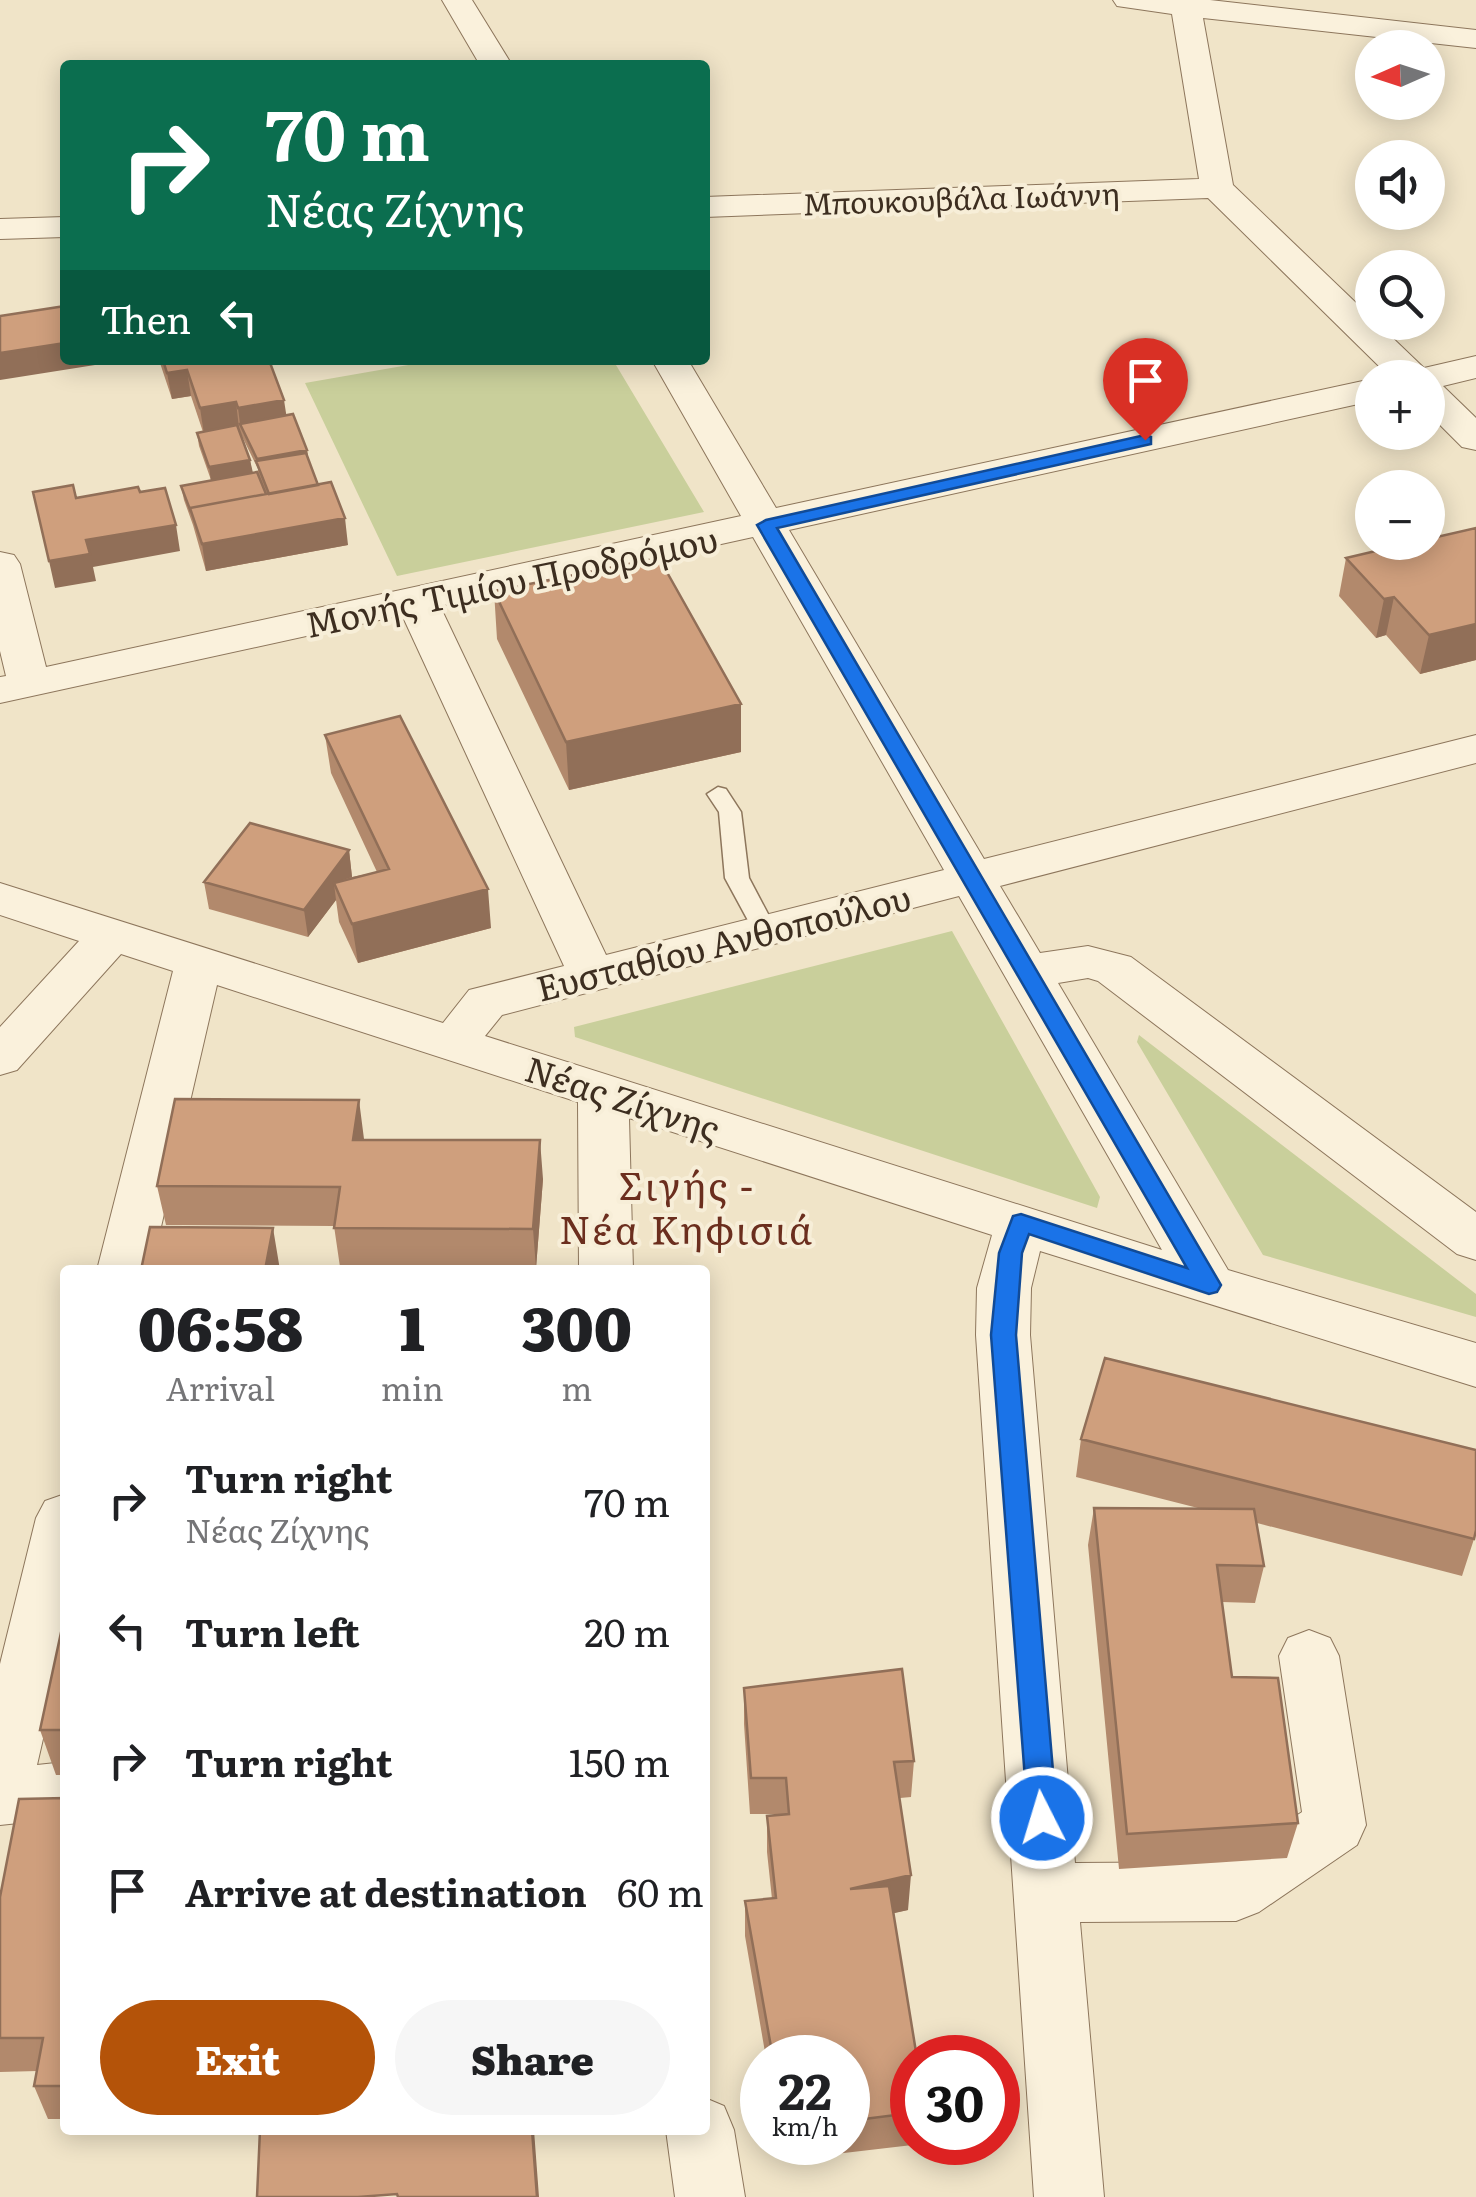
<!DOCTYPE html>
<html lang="en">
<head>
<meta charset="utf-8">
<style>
  body { margin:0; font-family:Literata,serif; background:#f6f6f6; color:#202124; height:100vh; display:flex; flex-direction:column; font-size:38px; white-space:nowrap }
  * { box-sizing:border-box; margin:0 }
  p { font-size:32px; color:#757577 }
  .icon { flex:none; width:55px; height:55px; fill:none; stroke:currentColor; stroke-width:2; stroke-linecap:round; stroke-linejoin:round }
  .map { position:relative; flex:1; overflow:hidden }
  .drawer { position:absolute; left:60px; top:1265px; width:650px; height:870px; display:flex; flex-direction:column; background:#fff; border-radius:10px; box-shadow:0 5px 25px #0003 }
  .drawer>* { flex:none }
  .top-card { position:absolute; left:60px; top:60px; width:650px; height:305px; border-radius:10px; box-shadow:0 5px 25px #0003; background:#0b6e4f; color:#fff; overflow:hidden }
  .needle { width:65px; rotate:267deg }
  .buttons { position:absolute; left:1355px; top:30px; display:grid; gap:20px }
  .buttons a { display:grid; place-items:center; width:90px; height:90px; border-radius:50%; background:#fff; box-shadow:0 5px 25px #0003; font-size:50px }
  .speed { position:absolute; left:740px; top:2035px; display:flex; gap:20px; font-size:50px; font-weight:700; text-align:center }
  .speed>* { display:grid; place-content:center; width:130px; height:130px; border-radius:50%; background:#fff; box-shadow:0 5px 25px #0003; line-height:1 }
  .speed small { font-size:25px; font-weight:400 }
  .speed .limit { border:15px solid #d22; background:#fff; color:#111 }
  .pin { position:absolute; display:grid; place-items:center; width:85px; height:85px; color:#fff; margin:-102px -42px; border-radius:50% 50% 50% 0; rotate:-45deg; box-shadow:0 0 10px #0007 }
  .pin .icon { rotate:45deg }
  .me { position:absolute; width:110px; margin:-55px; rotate:355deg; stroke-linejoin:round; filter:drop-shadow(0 0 8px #0008) }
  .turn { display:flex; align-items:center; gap:35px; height:210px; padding:0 40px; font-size:45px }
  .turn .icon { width:130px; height:130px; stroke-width:2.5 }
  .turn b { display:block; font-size:70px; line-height:85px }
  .then { display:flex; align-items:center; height:95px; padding:0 40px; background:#0003; gap:20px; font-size:38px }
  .eta { display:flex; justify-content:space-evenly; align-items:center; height:170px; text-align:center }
  .eta b { font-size:60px; font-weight:800; line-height:70px }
  .cta { display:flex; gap:20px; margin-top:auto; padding:20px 40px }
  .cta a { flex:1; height:115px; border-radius:60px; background:#b45309; color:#fff; font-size:40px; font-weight:800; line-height:115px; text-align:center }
  .cta a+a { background:#f6f6f6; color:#202124 }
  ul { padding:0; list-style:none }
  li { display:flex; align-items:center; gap:30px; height:130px; padding:0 40px }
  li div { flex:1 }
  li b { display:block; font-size:38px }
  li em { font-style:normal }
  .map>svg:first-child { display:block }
  .green { fill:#c9cf9b }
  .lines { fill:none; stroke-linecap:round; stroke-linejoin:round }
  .service-casing { stroke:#8d765c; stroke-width:3 }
  .minor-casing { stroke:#8d765c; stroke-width:2 }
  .service { fill:#faf1dc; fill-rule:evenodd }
  .minor { fill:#faf1dc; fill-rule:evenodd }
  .wall { fill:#b2896c; fill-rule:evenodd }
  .shaded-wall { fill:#916f58 }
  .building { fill:#cf9f7d; stroke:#916f58; stroke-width:2.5 }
  .route { fill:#1a73e8; stroke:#114b97; stroke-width:2.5 }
  .labels { text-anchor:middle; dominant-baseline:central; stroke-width:8; stroke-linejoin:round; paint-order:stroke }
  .far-street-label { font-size:30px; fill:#3d2e20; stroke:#f7eed8 }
  .street-label { font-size:35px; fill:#3d2e20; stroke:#f7eed8 }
  .neighbourhood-label { font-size:38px; letter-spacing:2.5px; fill:#6b2e1e; stroke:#f7eed8 }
</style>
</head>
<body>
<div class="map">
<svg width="1476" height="2197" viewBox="0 0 1476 2197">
  <rect width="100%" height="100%" fill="#f0e4c8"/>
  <path class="green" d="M437 360H613L704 512 397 576 305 383Z
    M952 931 1100 1197 1097 1208 575 1037 574 1027Z
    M1139 1035 1476 1294V1317L1263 1255 1137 1042Z"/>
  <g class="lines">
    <g class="service-casing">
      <path id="service" d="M718 787 726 789 741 812 749 878 777 931 773 937H757L725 878 719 812 707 794Z"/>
    </g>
    <g class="minor-casing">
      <path id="minor" d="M442 0H472L512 65H480Z
        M1113 0H1210L1476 30V48L1203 18 1233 185 1424 368 1476 356V378L1443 386 1476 418V450L1462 447 1428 413V378H1391L1208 198 705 217V197L1199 179 1172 14 1117 6Z
        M65 217V237L0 239V219Z
        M652 360H688L776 508 1372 379V401L789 530 984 859 1476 735V763L1000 886 1040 953 1088 946 1131 957 1476 1212V1260L1457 1254 1098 981 1088 978 1058 983 1228 1270 1476 1343V1387L1040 1251 1031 1288 1030 1335 1075 1863 1226 1862 1302 1812 1279 1656 1288 1638 1309 1630 1330 1638 1339 1656 1366 1825 1357 1845 1259 1912 1236 1921 1080 1922 1104 2197H1034L976 1335 977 1288 992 1235 629 1118 633 1270H579L578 1102 217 985 151 1270H97L173 971 121 954 17 1070 0 1075V1027L79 941 0 915V883L443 1023 469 990 564 966 402 615 0 703V677L6 676 0 651V552L14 555 20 564 46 667 741 516ZM753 537 944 870 606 955 440 606ZM959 896 1162 1250 485 1036 502 1015Z
        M65 1494V1643L37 1765 65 1762V1818L0 1825V1664L36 1518 45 1501Z
        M705 2098 724 2106 734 2130 745 2197H675L666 2130H705Z"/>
    </g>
    <use href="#service" class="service"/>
    <use href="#minor" class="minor"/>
  </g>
  <path class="wall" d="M159 360H269L286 415 307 450 308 458 318 485 348 545 206 571 193 525 184 500 181 486 211 480 199 446 197 433 203 432 191 396 172 399ZM238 428 258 469V475L252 472 250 460Z
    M1476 528V660L1420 674 1386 635 1376 638 1339 596 1346 558Z
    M494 591 741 704V752L569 790 497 639Z
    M325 735 491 928 358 963 339 922 336 900 308 937 209 909 204 882 349 850 352 877 377 872 331 773Z
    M364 1140 543 1179 536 1268 340 1267 334 1226 166 1225 157 1186Z
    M1081 1439 1474 1539 1462 1576 1257 1523 1264 1566 1255 1603 1222 1602 1232 1677 1298 1823 1287 1858 1119 1869 1088 1545 1094 1508H1198L1076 1477Z
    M65 1614V1775H56L40 1730Z
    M744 1688 914 1761 911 1797 900 1798 908 1910 893 1913 912 2058V2142H922L921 2144 784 2160 781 2142H848V2058H766L745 1936V1901L772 1899 767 1852V1816L785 1814H750L744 1724Z
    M65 1798V2119H48L34 2086 37 2071 0 2072V1897Z"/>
  <path class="shaded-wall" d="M65 343V360H94L95 365 0 380V353Z
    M187 370 191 396 172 399 167 373Z
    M284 400 288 426 240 424 238 408Z
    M236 402 239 428 204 434 200 408Z
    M307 450 309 464 258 467 257 459Z
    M250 460 253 473 211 481 209 467Z
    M345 518 348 545 206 571 202 544Z
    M176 525 180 551 93 567 96 581 55 588 49 561 86 540Z
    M1394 597 1386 635 1376 638 1384 599Z
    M1476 624V660L1420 674 1429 635Z
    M741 704V752L569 790 566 742Z
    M349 850 352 877 334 883 336 900 308 937 304 910Z
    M488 889 491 928 358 963 352 924Z
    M359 1100 364 1139 359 1179 353 1140Z
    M540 1140 543 1179 536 1268 533 1229Z
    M273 1228 280 1270H265Z
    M911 1875 908 1910 847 1924 850 1889Z
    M532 2130H534L539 2197H537Z"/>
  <path class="building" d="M65 306V343L0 353V316Z
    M163 360H269L284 400 238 408 236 402 200 408 187 370 167 373Z
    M293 414 307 450 257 459 240 424Z
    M237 425 250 460 209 467 197 433Z
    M306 453 318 485 269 494 256 461Z
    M257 472 266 494 190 508 191 512 181 486Z
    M331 482 345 518 202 544 190 508Z
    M73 485 76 498 138 487 140 492 165 488 176 525 86 540 90 554 49 561 33 492Z
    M1476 528V624L1429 635 1394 597 1384 599 1346 558 1414 542H1428V539Z
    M659 558 741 704 566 742 494 591Z
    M400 716 488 889 352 924 334 883 389 869 325 735Z
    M250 823 349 850 304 910 204 882Z
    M175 1099 359 1100 353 1140H540L533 1229 334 1228 340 1187 157 1186Z
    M150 1227 273 1228 265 1270H141Z
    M1105 1358 1476 1450V1530L1474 1539 1081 1439Z
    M1094 1508 1254 1509 1264 1566 1217 1565 1232 1677 1278 1678 1298 1823 1127 1834Z
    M65 1614V1730H40Z
    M902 1669 914 1761 894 1762 911 1875 850 1889 889 1886 917 2058H912V2113L848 2121V2058H773L745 1901 776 1898 767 1816 789 1814 786 1778H751L744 1688Z
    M65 1798V2086H34L43 2038H0V1897L19 1799Z
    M260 2130H532L537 2197H398L397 2194 358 2197H257Z"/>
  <path class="route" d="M1145 435 1151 437V444L777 528 1221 1285 1217 1292 1209 1294 1029 1234 1022 1253 1016 1335 1057 1818 1052 1827 1042 1830 1032 1827 1028 1818 991 1335 999 1253 1013 1216 1021 1214 1187 1268 757 525 766 520Z"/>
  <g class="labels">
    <g class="far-street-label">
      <text transform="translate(961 197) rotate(-2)">Μπουκουβάλα Ιωάννη</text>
    </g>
    <g class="street-label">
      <text transform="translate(511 580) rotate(-12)">Μονής Τιμίου Προδρόμου</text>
      <text transform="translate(723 941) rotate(-14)">Ευσταθίου Ανθοπούλου</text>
      <text transform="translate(623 1097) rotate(18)">Νέας Ζίχνης</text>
    </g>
    <g class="neighbourhood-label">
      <text x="687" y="1183">Σιγής -<tspan x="687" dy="44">Νέα Κηφισιά</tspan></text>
    </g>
  </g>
</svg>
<div class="buttons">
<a><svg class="needle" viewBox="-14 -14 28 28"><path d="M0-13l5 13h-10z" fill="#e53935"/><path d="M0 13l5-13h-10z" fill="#757577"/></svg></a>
<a><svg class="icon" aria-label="sound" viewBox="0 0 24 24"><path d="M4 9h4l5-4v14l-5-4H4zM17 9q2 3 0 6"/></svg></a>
<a><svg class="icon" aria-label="search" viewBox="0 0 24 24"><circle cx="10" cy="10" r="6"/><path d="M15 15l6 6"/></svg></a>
<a>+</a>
<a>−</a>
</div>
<div class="speed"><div>22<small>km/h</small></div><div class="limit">30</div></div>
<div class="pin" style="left:1145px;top:440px;background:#d93025"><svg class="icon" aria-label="arrive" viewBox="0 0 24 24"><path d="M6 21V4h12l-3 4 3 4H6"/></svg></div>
<svg class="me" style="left:1042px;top:1818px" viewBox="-20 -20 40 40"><circle r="17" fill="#1a73e8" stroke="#fff" stroke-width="3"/><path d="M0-11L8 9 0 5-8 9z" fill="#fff"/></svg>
<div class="top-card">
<div class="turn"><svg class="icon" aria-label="right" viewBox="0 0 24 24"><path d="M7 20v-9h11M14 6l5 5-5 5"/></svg><div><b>70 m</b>Νέας Ζίχνης</div></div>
<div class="then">Then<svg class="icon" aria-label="left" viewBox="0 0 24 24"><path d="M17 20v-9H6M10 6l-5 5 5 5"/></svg></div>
</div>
<section class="drawer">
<div class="eta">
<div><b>06:58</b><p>Arrival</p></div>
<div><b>1</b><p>min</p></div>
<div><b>300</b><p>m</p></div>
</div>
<ul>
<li><svg class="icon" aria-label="right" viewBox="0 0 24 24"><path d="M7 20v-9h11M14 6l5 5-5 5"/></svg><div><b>Turn right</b><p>Νέας Ζίχνης</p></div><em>70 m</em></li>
<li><svg class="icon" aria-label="left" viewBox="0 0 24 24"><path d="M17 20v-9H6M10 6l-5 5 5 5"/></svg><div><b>Turn left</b></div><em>20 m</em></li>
<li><svg class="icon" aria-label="right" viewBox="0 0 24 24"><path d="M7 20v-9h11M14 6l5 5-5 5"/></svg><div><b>Turn right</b></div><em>150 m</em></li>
<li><svg class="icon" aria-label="arrive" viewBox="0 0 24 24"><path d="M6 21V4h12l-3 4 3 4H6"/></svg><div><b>Arrive at destination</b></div><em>60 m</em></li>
</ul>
<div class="cta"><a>Exit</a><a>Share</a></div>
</section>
</div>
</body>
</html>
